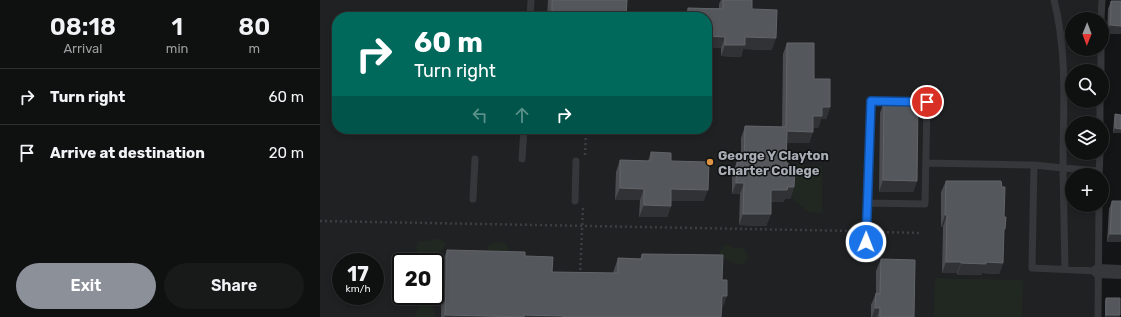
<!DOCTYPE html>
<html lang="en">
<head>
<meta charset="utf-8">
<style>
  body { margin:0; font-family:Rubik,sans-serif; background:#181919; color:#f1f3f6; height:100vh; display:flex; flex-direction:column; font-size:15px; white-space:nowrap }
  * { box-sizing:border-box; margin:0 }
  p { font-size:13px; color:#9b9d9f }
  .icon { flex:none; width:22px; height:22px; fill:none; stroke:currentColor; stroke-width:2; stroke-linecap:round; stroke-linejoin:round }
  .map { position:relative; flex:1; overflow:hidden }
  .drawer { display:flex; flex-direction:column; background:#0f1010; width:320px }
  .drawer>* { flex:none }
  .banner { position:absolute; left:12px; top:12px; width:380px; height:122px; border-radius:16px; box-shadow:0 2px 6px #0003,0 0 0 1px #2f3030; background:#00695c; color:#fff; overflow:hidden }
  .needle { width:26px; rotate:181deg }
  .tools { position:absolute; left:745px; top:12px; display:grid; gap:8px }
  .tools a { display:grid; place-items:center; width:44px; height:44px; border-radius:50%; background:#0f1010; box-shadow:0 2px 6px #0003,0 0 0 1px #2f3030; font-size:20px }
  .speed { position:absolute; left:12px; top:253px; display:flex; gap:8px; font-size:20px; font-weight:700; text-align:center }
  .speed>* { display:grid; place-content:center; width:52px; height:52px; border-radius:50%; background:#0f1010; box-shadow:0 2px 6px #0003,0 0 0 1px #2f3030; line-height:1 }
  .speed small { font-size:10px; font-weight:400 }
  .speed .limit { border:2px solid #111; border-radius:6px; background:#fff; color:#111 }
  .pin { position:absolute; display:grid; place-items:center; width:34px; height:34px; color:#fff; margin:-17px; border:2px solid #fff; border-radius:50%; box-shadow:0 1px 4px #0007 }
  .me { position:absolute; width:44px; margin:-22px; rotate:1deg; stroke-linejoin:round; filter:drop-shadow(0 0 3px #0008) }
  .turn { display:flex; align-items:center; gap:14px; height:84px; padding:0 16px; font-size:18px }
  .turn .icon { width:52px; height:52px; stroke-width:2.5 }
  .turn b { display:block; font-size:28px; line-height:34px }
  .lanes { display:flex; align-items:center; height:38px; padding:0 16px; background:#0003; justify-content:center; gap:20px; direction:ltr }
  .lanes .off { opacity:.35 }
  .eta { display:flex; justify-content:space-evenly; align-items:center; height:68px; text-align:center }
  .eta b { font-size:24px; font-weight:600; line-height:28px }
  .primary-button { display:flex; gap:8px; margin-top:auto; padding:8px 16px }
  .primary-button a { flex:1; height:46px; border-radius:24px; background:#8c9099; color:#fff; font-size:16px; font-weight:600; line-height:46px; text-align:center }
  .primary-button a+a { background:#181919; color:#f1f3f6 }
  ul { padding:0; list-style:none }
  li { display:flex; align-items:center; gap:12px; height:56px; padding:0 16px; border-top:1px solid #2f3030 }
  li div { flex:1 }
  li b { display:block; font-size:15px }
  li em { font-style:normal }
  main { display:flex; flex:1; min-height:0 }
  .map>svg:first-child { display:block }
  .built { fill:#202123; fill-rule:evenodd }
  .green { fill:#212821 }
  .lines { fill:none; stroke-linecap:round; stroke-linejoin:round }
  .path { stroke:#3c3e41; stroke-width:2.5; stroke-dasharray:2 3; stroke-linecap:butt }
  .lane { stroke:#36373a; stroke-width:7 }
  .street { stroke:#36373a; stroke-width:14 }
  .wall { fill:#4a4c51 }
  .shaded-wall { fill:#303235 }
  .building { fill:#54575b; stroke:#616469 }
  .route-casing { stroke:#114b97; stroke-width:10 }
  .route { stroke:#1a73e8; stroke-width:7 }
  .poi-dot { fill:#dd9445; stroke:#0f1011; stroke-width:1.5 }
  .labels { text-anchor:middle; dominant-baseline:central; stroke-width:3; stroke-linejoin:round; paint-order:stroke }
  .poi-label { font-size:13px; font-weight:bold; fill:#a8adb5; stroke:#0f1011; text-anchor:start }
</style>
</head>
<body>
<main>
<section class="drawer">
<div class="eta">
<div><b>08:18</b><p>Arrival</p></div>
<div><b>1</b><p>min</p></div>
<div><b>80</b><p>m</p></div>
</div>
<ul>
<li><svg class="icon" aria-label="right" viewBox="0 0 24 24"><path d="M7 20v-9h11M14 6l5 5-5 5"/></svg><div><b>Turn right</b></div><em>60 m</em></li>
<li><svg class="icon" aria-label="arrive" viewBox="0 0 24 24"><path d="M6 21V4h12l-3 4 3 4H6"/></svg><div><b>Arrive at destination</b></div><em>20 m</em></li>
</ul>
<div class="primary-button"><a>Exit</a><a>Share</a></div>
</section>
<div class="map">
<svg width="801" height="317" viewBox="0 0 801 317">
  <rect width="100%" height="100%" fill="#141516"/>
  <path class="built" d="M0 0H782L781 19H752V49H781V71H752V101H780V123H752V153H780L779 175H752V205H779L778 317H0ZM17 17H387V129H17ZM21 262H55V296H21ZM81 262H115V296H81Z"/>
  <path class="green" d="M464 164 502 166V213L488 212 471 197 472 174Z
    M116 239H119L126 244C124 246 123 248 122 250 118 255 109 256 103 258L96 248 98 242 108 240 111 241Z
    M180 242 186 244 188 248V253L169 256 167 250C169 243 173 243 180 242Z
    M408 244 414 249 418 247 424 249 428 256 424 264C415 266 403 259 399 252L404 246Z
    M615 278 703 280 702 317H614Z
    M103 303C110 306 117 308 114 317H95L97 310Z"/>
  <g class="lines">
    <path class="path" d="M265 155 266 131
      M0 221 536 231
      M557 232 602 233
      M260 275 263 208"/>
    <path class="lane" d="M734 0C748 54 743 112 743 168L779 171
      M210 17 211 0
      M781 19 782 0
      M781 71V49
      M780 123V101
      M202 159 204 129
      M606 163 714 165 743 168 745 269
      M714 165 712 268 778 271
      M779 175 780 153
      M153 199 155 159
      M255 201 256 161
      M547 203 605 204 607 102H588
      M546 242 551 101H574
      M778 317 779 205"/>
    <path class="street" d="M778 271 801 272"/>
  </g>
  <path class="wall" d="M228 0H307L306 17H227Z
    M401 0H432V9L452 50 423 49 421 57 401 56V48L387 17H365L368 8H399V4Z
    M791 1H801L787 34 788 9Z
    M467 43 494 79 510 107 506 119H501L498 128H493V132L489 143H467L466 163 474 187 470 199H465L463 202H451V214L446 226 419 225 420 194H412V173L417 162H421V138L425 126 462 127 463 54Z
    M564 101 597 181 593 192H559L560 113Z
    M795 114 801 115V133H793L794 119Z
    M331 152 351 161 384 201H351V206L347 217H319L320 200H295L296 172 300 160 328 161Z
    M626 181 683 234V263L679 274 662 273V275H637V273H622L623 227H621V192Z
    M792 201 801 242H787L789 209Z
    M127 250 205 256 232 272 293 273 298 258 320 259 322 254 402 310 401 317H121L122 264Z
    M561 259 594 317H551V305L556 293V271Z
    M786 298 800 315 799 317H785V302Z"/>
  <path class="shaded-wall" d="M790 25 801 26V34H787Z
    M387 36 405 37 401 48H387Z
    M425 37 456 38 452 50 423 49 421 57 401 56 405 45Z
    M502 107H510L506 119H501L498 128H489L493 116Z
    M795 128 801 129V133H793Z
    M467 131 493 132 489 143H463Z
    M563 180 597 181 593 192H559Z
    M416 183H424L420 194H412Z
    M468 187H474L470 199H465L463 202H447L451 190Z
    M300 188 324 189 320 200H295Z
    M351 189 388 190 384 201H347Z
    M324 205 351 206 347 217H319Z
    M423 214H451L446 226 419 225Z
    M625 215H627L623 227H621Z
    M790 234H801V242H787Z
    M626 262H641L637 273H622Z
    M666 262 683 263 679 274 662 273V275H637L641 263Z
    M402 296H407L402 310Z
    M555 308H560L557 317H552Z
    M125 315H204L243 316 242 317H125Z
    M786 315H800L799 317H786Z"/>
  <path class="building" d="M232 0H307L306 17H232Z
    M403 0H432V9L457 10 456 38 425 37V45H405V37L387 36V17H368V8L403 9Z
    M791 1H801V26L790 25Z
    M108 15 150 17H108Z
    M467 43H494V79H510V107H502V116H493V132L467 131 466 163H468V167H475L474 187H468L467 190H451V214H423L424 183H416L417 162H424L425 126 466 127Z
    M564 101 598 102 597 181 563 180Z
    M795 114 801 115V129L795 128Z
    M331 152 351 153V161L389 162 388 190 351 189V206L324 205V189L300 188V160L331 161Z
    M626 181H681L682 187H685L684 217H686L685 229H684L683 263 666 262V264L641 263V262H626L627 215H625Z
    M792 201H801V234H790Z
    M127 250 205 252V256L233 257 232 272 298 273V258L322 259V254L403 255 402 280H407V296H402L401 317H243V316L204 315V317L125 315Z
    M561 259 595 260 594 317H560V308H555L556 293 560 294Z
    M786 298H800V315H786Z"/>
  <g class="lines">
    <g class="route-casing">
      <path id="route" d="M546 242 551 101 607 102"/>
    </g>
    <use href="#route" class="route"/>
  </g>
  <circle class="poi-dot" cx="390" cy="162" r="4"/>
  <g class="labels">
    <g class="poi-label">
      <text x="398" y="155">George Y Clayton<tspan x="398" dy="15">Charter College</tspan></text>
    </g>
  </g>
</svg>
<div class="tools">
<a><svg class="needle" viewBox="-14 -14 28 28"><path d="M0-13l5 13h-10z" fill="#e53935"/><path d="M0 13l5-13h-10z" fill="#9b9d9f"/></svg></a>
<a><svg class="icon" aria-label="search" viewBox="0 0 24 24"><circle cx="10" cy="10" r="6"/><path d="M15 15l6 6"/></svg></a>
<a><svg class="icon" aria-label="layers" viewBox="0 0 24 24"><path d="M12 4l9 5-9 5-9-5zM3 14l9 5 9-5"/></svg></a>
<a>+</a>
</div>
<div class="speed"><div>17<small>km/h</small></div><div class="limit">20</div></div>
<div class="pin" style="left:607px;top:102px;background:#d93025"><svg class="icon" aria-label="arrive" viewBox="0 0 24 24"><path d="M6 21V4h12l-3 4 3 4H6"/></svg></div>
<svg class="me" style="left:546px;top:242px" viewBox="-20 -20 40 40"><circle r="17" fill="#1a73e8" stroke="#fff" stroke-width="3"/><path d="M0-11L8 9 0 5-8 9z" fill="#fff"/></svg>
<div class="banner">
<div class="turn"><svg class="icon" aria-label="right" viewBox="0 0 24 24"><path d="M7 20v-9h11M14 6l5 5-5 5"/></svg><div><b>60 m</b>Turn right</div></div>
<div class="lanes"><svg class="icon off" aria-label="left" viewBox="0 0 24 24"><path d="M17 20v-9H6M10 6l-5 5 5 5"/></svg><svg class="icon off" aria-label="ahead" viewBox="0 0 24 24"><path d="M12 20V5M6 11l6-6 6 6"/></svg><svg class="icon" aria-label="right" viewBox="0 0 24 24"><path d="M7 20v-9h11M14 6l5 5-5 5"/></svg></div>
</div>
</div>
</main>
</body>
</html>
